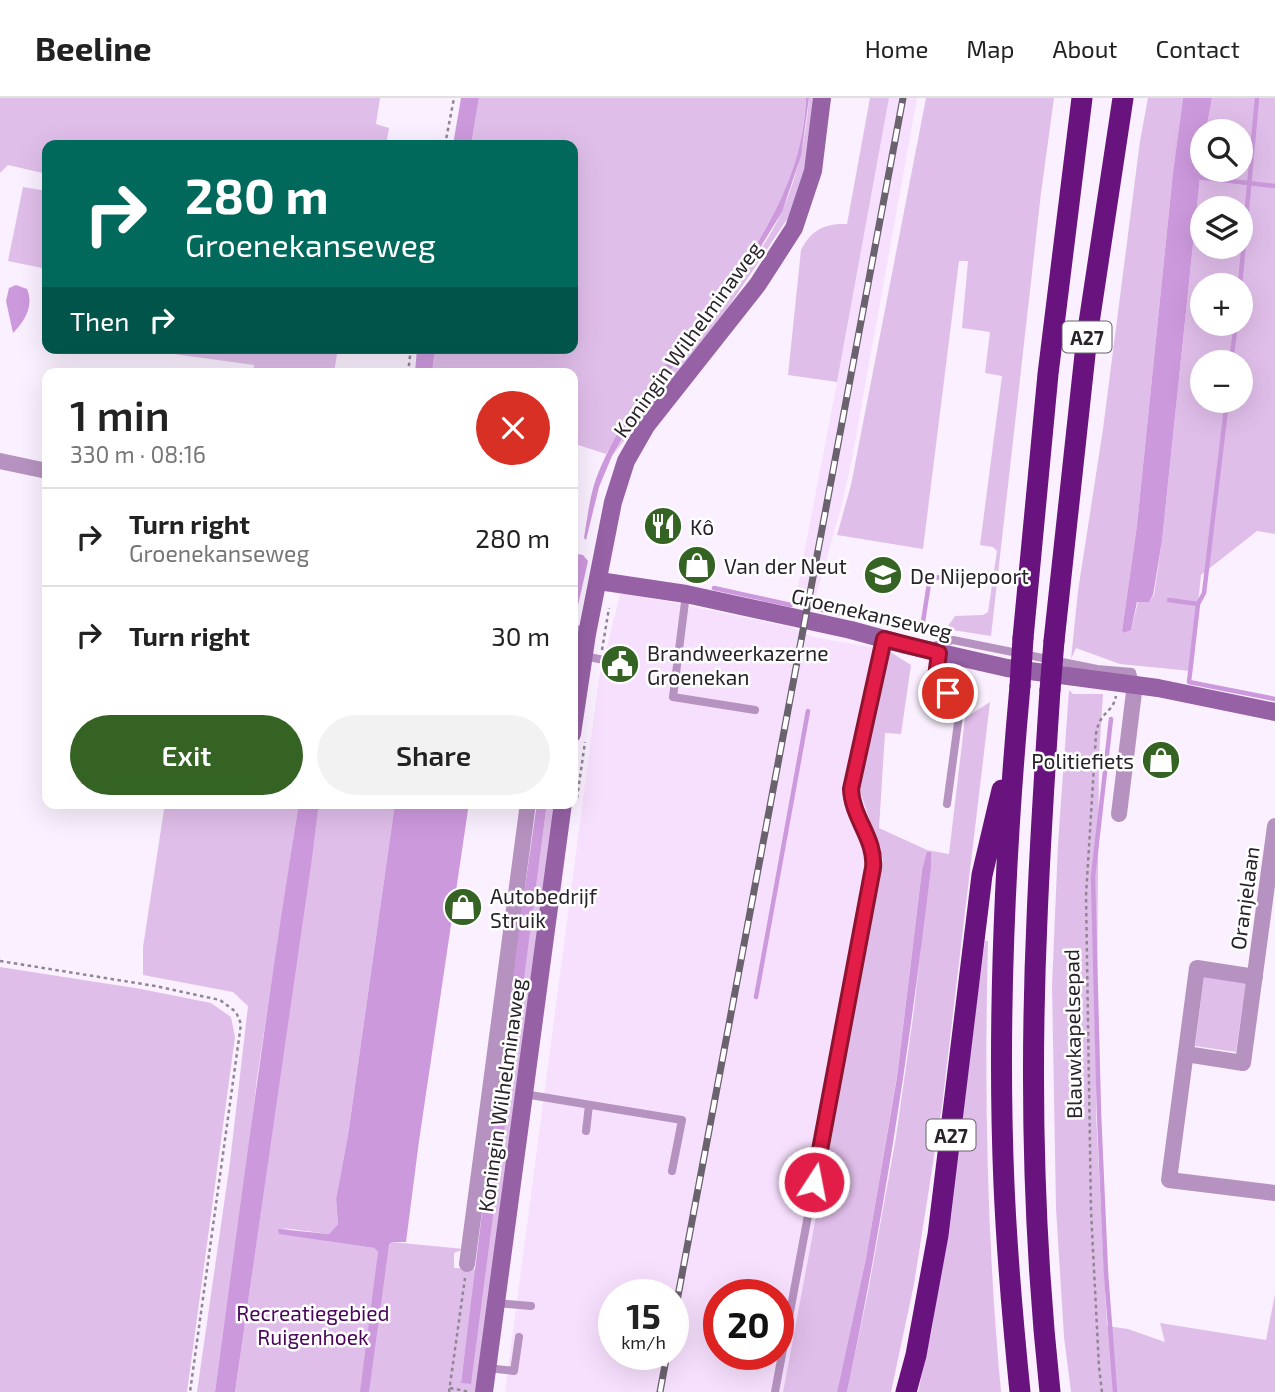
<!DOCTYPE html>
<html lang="en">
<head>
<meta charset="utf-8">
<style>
  body { margin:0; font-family:"Exo 2",sans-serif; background:#f2f2f2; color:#222; height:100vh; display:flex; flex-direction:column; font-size:26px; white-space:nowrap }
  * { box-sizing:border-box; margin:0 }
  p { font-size:23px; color:#767676 }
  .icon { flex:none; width:38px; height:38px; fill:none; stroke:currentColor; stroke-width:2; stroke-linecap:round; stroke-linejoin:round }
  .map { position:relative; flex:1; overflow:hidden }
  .side { position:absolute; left:42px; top:270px; width:536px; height:441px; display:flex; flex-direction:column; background:#fff; border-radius:14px; box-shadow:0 7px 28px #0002 }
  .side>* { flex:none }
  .top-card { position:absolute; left:42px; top:42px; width:536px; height:214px; border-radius:14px; box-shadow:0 7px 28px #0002; background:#00695c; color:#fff; overflow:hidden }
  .buttons { position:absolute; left:1190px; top:21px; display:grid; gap:14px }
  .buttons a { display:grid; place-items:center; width:63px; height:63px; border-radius:50%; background:#fff; box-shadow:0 7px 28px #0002; font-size:35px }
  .speed { position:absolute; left:598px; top:1181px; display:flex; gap:14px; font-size:35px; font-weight:700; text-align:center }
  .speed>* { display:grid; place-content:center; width:91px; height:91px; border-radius:50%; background:#fff; box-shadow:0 7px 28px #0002; line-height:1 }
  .speed small { font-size:18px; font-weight:400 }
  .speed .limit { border:10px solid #d22; background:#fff; color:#111 }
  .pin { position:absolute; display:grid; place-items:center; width:60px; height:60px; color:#fff; margin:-30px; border:4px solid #fff; border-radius:50%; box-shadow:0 2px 7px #0007 }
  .me { position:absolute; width:77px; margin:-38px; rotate:11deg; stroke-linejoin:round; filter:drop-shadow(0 0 5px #0008) }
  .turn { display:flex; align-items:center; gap:24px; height:147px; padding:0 28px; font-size:32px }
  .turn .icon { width:91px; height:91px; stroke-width:2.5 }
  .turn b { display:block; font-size:49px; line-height:60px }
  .then { display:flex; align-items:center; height:66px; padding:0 28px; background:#0003; gap:14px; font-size:26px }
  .round { display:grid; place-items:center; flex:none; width:74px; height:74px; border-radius:37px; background:#f2f2f2 }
  .overview { display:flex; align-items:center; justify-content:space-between; height:119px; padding:0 28px }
  h1 { font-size:42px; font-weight:600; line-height:52px }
  .button { display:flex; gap:14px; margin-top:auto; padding:14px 28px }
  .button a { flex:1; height:80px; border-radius:42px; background:#346323; color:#fff; font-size:28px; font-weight:600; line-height:80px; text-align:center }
  .button a+a { background:#f2f2f2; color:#222 }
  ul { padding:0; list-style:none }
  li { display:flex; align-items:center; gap:21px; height:98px; padding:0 28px; border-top:2px solid #e0e0e0 }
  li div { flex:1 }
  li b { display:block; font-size:26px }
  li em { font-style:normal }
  header { display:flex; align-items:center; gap:42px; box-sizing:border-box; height:98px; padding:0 35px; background:#fff; border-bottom:2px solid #e0e0e0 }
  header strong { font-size:33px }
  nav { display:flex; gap:38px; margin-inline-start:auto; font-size:24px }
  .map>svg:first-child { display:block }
  .built { fill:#f7e0fe; fill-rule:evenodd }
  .green { fill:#e0beea; fill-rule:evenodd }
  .water { fill:#cd99dd }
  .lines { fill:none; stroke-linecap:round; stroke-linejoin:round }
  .stream { stroke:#cd99dd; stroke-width:4.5 }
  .path { stroke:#8f8692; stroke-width:2.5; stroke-dasharray:3.5 3.5; stroke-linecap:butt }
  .lane { stroke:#b692c0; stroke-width:8 }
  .street { stroke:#b692c0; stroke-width:16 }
  .secondary { stroke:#9661a5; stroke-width:18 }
  .highway { stroke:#69137e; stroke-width:21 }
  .rail-casing { stroke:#6a626d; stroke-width:7 }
  .rail { stroke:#fff; stroke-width:4.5; stroke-dasharray:13; stroke-linecap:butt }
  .highway-bridge { stroke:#69137e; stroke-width:21 }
  .route-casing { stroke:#92132f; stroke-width:18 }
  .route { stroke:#e11d48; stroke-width:12 }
  .labels { text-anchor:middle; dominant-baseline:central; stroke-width:5; stroke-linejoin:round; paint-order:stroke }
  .shield { fill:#fff; stroke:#69646b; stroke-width:2 }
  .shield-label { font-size:19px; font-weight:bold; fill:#29222b }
  .street-label { font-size:21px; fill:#29222b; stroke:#fff }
  .poi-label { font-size:21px; fill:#29222b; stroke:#fff; text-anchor:start }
  .park-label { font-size:21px; fill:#4a055b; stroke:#fff }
</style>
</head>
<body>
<header>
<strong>Beeline</strong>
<nav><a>Home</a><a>Map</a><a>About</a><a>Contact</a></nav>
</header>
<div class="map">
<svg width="1275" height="1294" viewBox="0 0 1275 1294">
  <rect width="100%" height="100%" fill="#fbf0ff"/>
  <path class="built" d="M889 0H917L852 361 842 406 814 506 795 503 837 284Z
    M626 495 790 529 814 539 887 552 859 690 883 761 783 1294H505L599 580 620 497ZM614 1197H674V1256H614ZM719 1197H779V1256H719Z"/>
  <path class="green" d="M0 0H380L376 26 389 30 386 47H47V76L8 67 0 75Z
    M479 0H806C802 88 757 148 707 216 695 233 681 260 662 268L606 356 572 345V275H432L435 250H572V47H471Z
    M809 0H813L808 61 788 120 727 211 612 358C647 300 690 248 730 193 748 168 770 142 782 113 798 77 806 39 809 0Z
    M870 0H889L837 284 788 277 801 152C811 132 825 125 847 126Z
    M926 0H1054L1041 95 991 538 946 531 955 518 983 517 988 514 997 453 993 449 980 447 1002 278 985 275 990 234 962 230 968 163H959L923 451 837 437 851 387Z
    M1148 0H1183L1173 74 1137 427 1122 533 1124 535 1131 532 1138 504H1149L1154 497 1162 443 1202 60V72H1241V33H1206L1212 0H1275V436L1257 433 1201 477 1191 573 1120 566 1076 550 1071 561 1078 493 1103 331 1140 43ZM1202 110H1241V149H1202ZM1202 187H1241V226H1202ZM1202 264H1241V303H1202Z
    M23 89 47 93V171L8 163Z
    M130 250H338L334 275H253L254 267Z
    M887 552 911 567 901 636 885 635 879 730 927 752 949 756 965 620 990 604 942 1008 914 1186 891 1294H847L868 1194 896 1039 914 912 931 754 922 772 897 978 866 1160 837 1294H783L883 762 859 690Z
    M1069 592 1073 596H1103L1099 658 1096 1016 1107 1228 1128 1231 1165 1244 1160 1225 1266 1242 1275 1196V1294H1071L1064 1239 1056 1110 1052 888 1058 746Z
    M165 705H299L257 980 246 1076 215 1294H197L230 1064 248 908 233 894 143 877V849Z
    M319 705H395L348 1037 336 1101 338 1126 329 1136 282 1130 327 1143 374 1150 378 1154 377 1165 392 1144 464 1151 454 1155V1170L476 1171 461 1284 470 1286 547 705H556L478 1294H235Z
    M985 843H988C984 994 987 1144 1001 1294H918L932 1231Z
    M0 869 141 891 211 905 231 919 235 939 187 1294H0Z
    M1204 878 1246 885 1236 954 1195 948Z"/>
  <path class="water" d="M461 0H479L471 47H453Z
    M806 0H809L801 58 782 114 758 153 703 231 639 312 612 358 599 389 586 442 584 440C587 422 589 404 594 387 608 344 637 305 662 268 680 261 693 236 704 221 754 154 803 86 806 0Z
    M1183 0H1212L1206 33H1202V60L1162 443 1153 497 1149 504H1137L1131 532 1124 535 1122 533 1137 427 1173 74Z
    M16 187 27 191C34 208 25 223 13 235L6 203 9 190Z
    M417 250H435L432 275H415Z
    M572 455 583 457 588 463 574 525 572 485 576 465 572 462Z
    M299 705H319L311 767 235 1294H215C242 1097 267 901 299 705Z
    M395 705H469L419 1043 406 1144H392L389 1147 369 1294H360L378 1154 374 1150 279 1136 278 1131 329 1136 338 1126 336 1101 348 1037Z
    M537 705H547L471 1286 461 1285 505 929Z
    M927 754H931V769C910 947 884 1119 847 1294H837L866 1160 897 979 922 772Z"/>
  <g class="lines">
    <path class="stream" d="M1196 79 1275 88
      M1240 187 1257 0
      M1231 264 1236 226
      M714 490 791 507
      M1169 502 1198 506 1189 584 1275 601
      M1198 506 1204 495 1227 303
      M814 510 906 529 922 530 930 479 947 480
      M1111 621 1093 779 1099 1016 1106 1175 1115 1294
      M756 899 808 613"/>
    <path class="path" d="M445 47 454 0
      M408 275 411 250
      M602 552 609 510
      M577 700 585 644
      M0 863 155 888 220 902 236 914 241 926 190 1294
      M450 1290 470 1294
      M449 1294 465 1180
      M1102 1294 1099 1269 1091 1113 1086 797 1096 636C1100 612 1112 617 1116 598"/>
    <path class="lane" d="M686 496 673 599 755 612
      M930 549 953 542 1097 571 1132 574 1135 586
      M939 555 936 579 960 610 947 706
      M584 558 609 563
      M524 996 682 1022 672 1073
      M586 1033 589 1007
      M496 1205 531 1208
      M487 1270 514 1273 519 1239
      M775 1294 873 770C876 741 852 720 851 691L884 541"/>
    <path class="street" d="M0 363 47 373
      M572 535 587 536
      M1119 716 1135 586
      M1255 879 1197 870 1169 1082 1275 1095
      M1186 956 1243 965 1275 728
      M467 1166 528 705"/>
    <path class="secondary" d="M599 483 686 496 851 532 906 547 1007 570 1158 590 1275 614
      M572 636 587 536 613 404 626 363 646 328 758 186 794 130 813 73 822 0
      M484 1294 563 705"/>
    <path class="highway" d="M1023 540 1048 276 1082 0
      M1054 543 1087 238 1123 0
      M1050 592C1045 668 1040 745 1037 821 1030 978 1033 1137 1050 1294
      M906 1294 916 1257 938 1137 982 777 1002 692
      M1020 1294C1013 1225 1007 1156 1004 1087 997 922 1005 753 1020 588"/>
    <g class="rail-casing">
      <path id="rail" d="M674 1219 903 0
        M660 1294 667 1256"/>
    </g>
    <use href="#rail" class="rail"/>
    <path class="highway-bridge" d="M1020 588 1023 540
      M1050 592 1054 543"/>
  </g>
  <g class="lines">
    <g class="route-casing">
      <path id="route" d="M814 1084 873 770C876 741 852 720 851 691L884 541 939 555 936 579 948 595"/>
    </g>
    <use href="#route" class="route"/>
  </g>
  <defs>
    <g id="restaurant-disc" transform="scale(2.0125)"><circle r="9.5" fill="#346323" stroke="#fff"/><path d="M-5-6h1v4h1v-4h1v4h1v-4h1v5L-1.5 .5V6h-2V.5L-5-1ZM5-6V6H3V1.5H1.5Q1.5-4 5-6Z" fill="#fff"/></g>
    <g id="shop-disc" transform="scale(2.0125)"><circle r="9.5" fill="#346323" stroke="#fff"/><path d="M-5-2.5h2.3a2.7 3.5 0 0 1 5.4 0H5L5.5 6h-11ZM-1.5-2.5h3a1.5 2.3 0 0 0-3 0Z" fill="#fff"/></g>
    <g id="school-disc" transform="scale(2.0125)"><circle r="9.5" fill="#346323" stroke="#fff"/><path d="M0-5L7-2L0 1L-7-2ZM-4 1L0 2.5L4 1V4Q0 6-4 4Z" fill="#fff"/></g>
    <g id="civic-disc" transform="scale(2.0125)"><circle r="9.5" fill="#346323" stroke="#fff"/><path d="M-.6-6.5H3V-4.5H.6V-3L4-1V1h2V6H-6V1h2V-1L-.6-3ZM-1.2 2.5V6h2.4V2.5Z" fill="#fff"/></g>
  </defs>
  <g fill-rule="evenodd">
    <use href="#restaurant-disc" x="663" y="428"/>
    <use href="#shop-disc" x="697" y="467"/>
    <use href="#school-disc" x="883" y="477"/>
    <use href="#civic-disc" x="620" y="566"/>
    <use href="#shop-disc" x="1161" y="662"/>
    <use href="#shop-disc" x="463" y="809"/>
  </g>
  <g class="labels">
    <g class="shield">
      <rect x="1062.5" y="223.5" width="49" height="31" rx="5"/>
      <rect x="926.5" y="1021.5" width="49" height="31" rx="5"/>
    </g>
    <g class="shield-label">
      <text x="1087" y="239">A27</text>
      <text x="951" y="1037">A27</text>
    </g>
    <g class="street-label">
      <text transform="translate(687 241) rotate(-54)">Koningin Wilhelminaweg</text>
      <text transform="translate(872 515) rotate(13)">Groenekanseweg</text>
      <text transform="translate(1244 800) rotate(-82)">Oranjelaan</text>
      <text transform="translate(1072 936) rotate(-91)">Blauwkapelsepad</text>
      <text transform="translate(501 997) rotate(-82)">Koningin Wilhelminaweg</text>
    </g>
    <g class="poi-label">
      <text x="690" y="428">Kô</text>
      <text x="724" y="467">Van der Neut</text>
      <text x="910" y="477">De Nijepoort</text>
      <text x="647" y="554">Brandweerkazerne<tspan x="647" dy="24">Groenekan</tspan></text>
      <text x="1134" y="662" text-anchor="end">Politiefiets</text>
      <text x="490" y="797">Autobedrijf<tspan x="490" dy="24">Struik</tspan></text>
    </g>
    <g class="park-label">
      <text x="313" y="1214">Recreatiegebied<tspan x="313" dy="24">Ruigenhoek</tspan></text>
    </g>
  </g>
</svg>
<div class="buttons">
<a><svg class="icon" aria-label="search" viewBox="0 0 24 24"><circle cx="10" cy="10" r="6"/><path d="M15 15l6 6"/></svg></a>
<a><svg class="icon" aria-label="layers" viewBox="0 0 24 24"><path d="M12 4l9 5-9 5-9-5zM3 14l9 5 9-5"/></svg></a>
<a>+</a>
<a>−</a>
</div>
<div class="speed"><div>15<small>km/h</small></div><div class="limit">20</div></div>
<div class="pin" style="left:948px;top:595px;background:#d93025"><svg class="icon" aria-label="arrive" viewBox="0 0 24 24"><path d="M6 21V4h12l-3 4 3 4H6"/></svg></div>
<svg class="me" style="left:814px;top:1084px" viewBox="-20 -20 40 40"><circle r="17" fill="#e11d48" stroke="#fff" stroke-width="3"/><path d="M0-11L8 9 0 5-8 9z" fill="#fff"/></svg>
<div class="top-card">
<div class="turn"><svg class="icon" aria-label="right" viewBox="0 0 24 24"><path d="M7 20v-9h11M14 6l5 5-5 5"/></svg><div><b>280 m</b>Groenekanseweg</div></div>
<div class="then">Then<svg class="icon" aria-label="right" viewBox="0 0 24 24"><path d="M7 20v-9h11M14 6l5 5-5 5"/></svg></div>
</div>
<section class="side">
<div class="overview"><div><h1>1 min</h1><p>330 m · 08:16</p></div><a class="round" style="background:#d93025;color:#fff"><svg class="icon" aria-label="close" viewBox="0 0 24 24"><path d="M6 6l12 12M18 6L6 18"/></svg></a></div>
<ul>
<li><svg class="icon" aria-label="right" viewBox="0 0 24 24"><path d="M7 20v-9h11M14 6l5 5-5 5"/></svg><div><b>Turn right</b><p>Groenekanseweg</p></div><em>280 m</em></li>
<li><svg class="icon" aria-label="right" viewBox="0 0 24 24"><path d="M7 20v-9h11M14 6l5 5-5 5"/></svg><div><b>Turn right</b></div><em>30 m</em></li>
</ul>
<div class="button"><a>Exit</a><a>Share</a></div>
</section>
</div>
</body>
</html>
